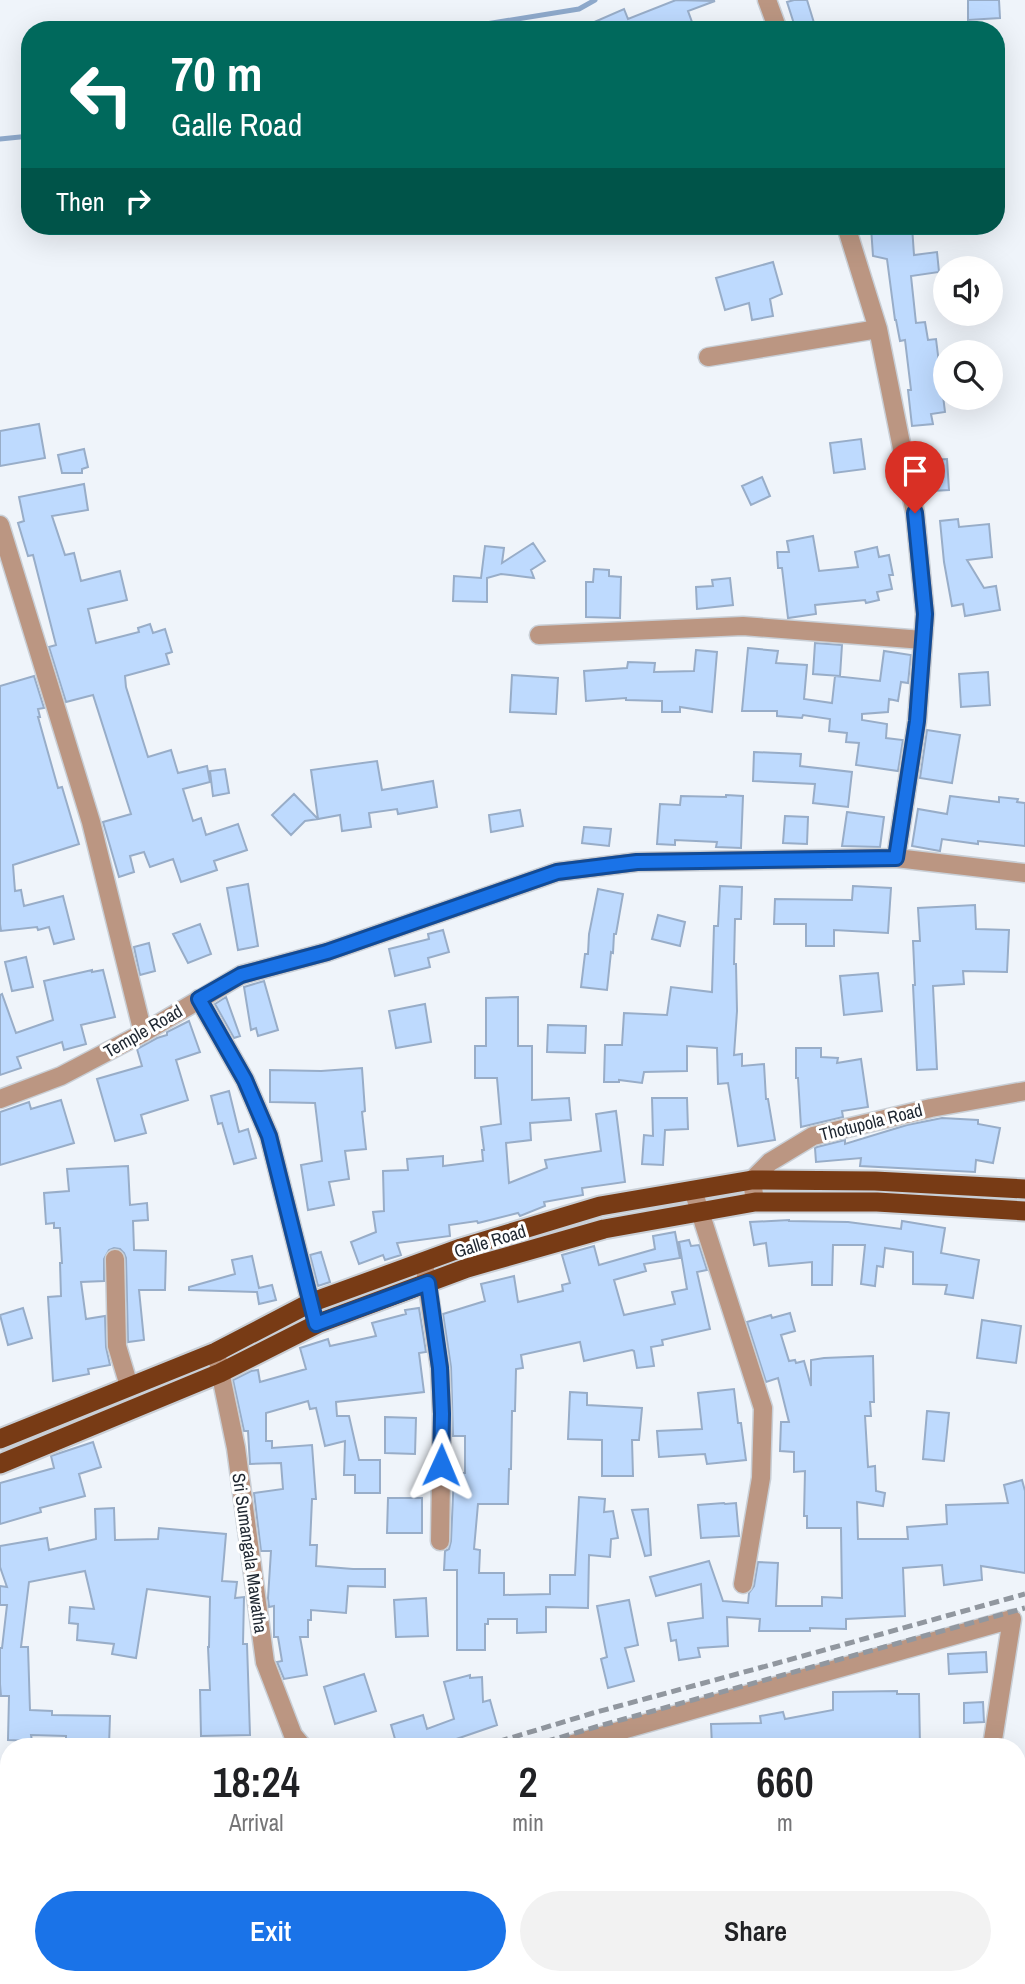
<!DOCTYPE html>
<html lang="en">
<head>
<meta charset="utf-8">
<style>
  body { margin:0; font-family:"Archivo Narrow",sans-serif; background:#f2f2f2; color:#202124; height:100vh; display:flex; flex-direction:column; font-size:26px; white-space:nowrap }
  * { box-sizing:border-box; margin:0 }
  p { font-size:23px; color:#757577 }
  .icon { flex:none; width:38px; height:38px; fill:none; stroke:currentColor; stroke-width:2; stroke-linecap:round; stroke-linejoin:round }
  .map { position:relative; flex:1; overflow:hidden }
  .sheet { position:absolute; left:0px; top:1738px; width:1026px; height:247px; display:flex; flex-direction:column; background:#fff; border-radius:28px 28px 0 0; box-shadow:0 7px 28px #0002 }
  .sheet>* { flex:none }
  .hud { position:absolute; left:21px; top:21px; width:984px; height:214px; border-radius:28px; box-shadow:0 7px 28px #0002; background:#00695c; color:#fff; overflow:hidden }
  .buttons { position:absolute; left:933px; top:256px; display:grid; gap:14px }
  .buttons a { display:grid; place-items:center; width:70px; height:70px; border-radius:50%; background:#fff; box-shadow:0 7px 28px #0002; font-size:35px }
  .pin { position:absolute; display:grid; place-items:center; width:60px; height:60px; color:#fff; margin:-72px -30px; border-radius:50% 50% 50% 0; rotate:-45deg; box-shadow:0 0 7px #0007 }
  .pin .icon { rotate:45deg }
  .me { position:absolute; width:77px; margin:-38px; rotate:1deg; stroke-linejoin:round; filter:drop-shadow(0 0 5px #0008) }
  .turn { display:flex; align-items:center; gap:24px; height:147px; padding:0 35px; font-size:32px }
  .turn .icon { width:91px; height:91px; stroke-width:2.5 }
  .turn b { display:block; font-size:49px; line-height:60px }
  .then { display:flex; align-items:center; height:66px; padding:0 35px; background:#0003; gap:14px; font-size:26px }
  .eta { display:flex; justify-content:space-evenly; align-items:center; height:119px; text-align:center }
  .eta b { font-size:42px; font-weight:600; line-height:49px }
  .cta { display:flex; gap:14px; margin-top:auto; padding:14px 35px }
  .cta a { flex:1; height:80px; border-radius:42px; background:#1a73e8; color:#fff; font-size:28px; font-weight:600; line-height:80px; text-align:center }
  .cta a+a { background:#f2f2f2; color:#202124 }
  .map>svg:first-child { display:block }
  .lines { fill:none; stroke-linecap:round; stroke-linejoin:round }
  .stream { stroke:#8ea9cb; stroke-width:5 }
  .building { fill:#bedafe; stroke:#98adc8; stroke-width:2 }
  .minor-casing { stroke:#c9cfd6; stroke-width:21 }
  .trunk-casing { stroke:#c9cfd6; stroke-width:23 }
  .minor { stroke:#bb9682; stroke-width:18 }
  .trunk { stroke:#783b15; stroke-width:19 }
  .rail { stroke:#91979f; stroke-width:5; stroke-dasharray:10 5; stroke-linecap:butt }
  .route-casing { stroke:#114b97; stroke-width:18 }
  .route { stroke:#1a73e8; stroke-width:12 }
  .labels { text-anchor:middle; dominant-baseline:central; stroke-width:6; stroke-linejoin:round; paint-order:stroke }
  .street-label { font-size:18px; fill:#1e2630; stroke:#fff }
</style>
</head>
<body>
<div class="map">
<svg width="1025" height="1984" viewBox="0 0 1025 1984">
  <rect width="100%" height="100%" fill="#eff4fa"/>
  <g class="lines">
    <path class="stream" d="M466 30 480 25 579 9 595 0
      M0 139 30 136"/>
  </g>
  <path class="building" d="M676 0 715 1 688 11 692 22 674 30H576L624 9 628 19Z
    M794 0H807L815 26 803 30H796L787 2Z
    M968 0H999L1000 18 968 20Z
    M887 226H912L914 255 937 252 939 272 911 276 916 323 925 322 928 340 936 339 945 412 931 414 933 424 912 426 908 390H911L905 340 900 341 896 320H895L887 259 873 256 871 227Z
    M773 262 782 294 770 299 773 316 752 320 749 303 725 310 716 278Z
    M39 424 45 458 0 466V431Z
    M861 439 865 469 834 473 830 443Z
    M84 449 88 467 82 469V473H62L58 455Z
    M947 459 949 490 932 491 930 460Z
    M762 477 770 496 751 505 742 486Z
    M84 484 88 510 52 516 65 555 74 553 81 581 120 571 127 600 88 609 96 643 139 632 138 628 150 624 153 633 165 629 172 652 166 654 169 664 125 676 126 687 148 757 171 750 178 773 207 766 210 782 183 789 193 821 201 818 206 835 238 824 247 850 214 861 217 870 181 882 173 859 150 867 144 852 130 856 134 872 119 877 103 822 131 814 93 695 66 702 49 647 56 645 33 555 28 556 18 523 24 521 19 497Z
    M958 519 959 527 989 524 992 557 967 560 984 588 996 586 1000 610 965 616 963 604 952 606 944 562 940 521Z
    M813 536 819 571 858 567 855 552 877 547 879 557 889 555 893 575H889L892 589 877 592 879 600 866 603 865 600 815 605 816 614 788 618 782 568H778L777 552H789L787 541Z
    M533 543 545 561 531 570 534 578 501 574 487 578V602L453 601 454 576 481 578 485 546 504 548 502 563Z
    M594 569 609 570V576L621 577 620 618 586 617V582H593Z
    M730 578 733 605 697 609 696 587 713 586 712 580Z
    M815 643 842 645 840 676 813 674Z
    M748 648 778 651 776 663 807 665 804 699 832 703 835 676 880 681 884 651 911 655 908 683 901 682 898 701 889 699 888 712 862 714V720L887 724 886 738 903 740 898 771 856 765 859 743 846 742 847 733 829 731 830 719 803 715 802 718 777 716V711H742Z
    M696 650 717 652 712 712 680 707V712H662V701L626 700V698L586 701 584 671 627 668 628 662 655 663 654 672 694 671Z
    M988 672 990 705 961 707 959 674Z
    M512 675 558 678 556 714 510 712Z
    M34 676 44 708 38 709 40 717H38L58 788 62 787 79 844 13 865 15 891 21 890 24 906 63 896 74 939 54 944 49 927 38 930 37 927 1 931 0 924V686Z
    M927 730 960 735 952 783 920 778Z
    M754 752 801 754 800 766 852 772 848 807 813 803 815 784 753 781Z
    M377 761 382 790 433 781 437 807 398 814 397 809 369 813 371 827 342 831 340 815 318 819 311 770Z
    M225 769 229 793 213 796 210 771Z
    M294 794 318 819 305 821 291 835 272 815Z
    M726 795 743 796 741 848 716 847 717 842 675 840V845L657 844 660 804 680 805 681 796 726 797Z
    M950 796 999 802V797L1018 799 1017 802 1025 803V846L978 841V844L942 839 940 851 912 846 918 809 947 814Z
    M520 810 523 826 491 832 489 815Z
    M847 812 884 817 880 847 842 846Z
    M785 816 808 817 807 844 783 843Z
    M584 827 611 829 609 846 582 843Z
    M248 884 258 946 238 950 227 888Z
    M720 886 742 887 741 919H735L734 964H736L737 1011 734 1055 742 1054V1066L764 1064 766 1099H768L775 1140 738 1146 728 1083 718 1084 717 1048 687 1046V1071L644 1072 642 1083 619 1080V1082H604L605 1045H622L624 1013 667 1015 671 987 712 992 714 926H718Z
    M853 886 891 888 888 933 834 930V946H806V924H774L775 899 852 900Z
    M598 889 623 894 616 934H614L613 953 611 952 607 990 581 987 585 954H588L589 934Z
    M975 905 976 929 1009 930 1007 972 963 971 964 984 933 986 937 1069 917 1070 913 985H915L913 941H920L918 908Z
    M658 915 685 922 680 946 652 939Z
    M200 924 211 954 188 963 173 934Z
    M443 930 449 952 428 958 430 967 395 976 389 949 429 939 428 934Z
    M149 943 155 971 140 975 134 947Z
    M26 957 33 987 12 991 5 962Z
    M92 970V972L103 970 115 1017 81 1025 86 1044 64 1050 62 1042 17 1057 21 1068 0 1075V995L2 994 16 1033 53 1020 44 981Z
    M878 973 882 1011 844 1015 840 976Z
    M264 981 278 1030 258 1036 256 1028 251 1030 244 987Z
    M226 997 240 1036 234 1038 215 1004Z
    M518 997V1046H532V1100L569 1098 571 1120 530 1123 531 1140 506 1143 509 1183 547 1168 545 1160 601 1151 596 1114 616 1111 625 1182 582 1188 583 1195 544 1202 545 1206 520 1216 518 1213 478 1223 477 1221 449 1225 450 1236 397 1243 401 1255 385 1260 383 1255 359 1264 351 1242 376 1232 373 1212 384 1211 383 1171 408 1170 407 1159 443 1156V1166L483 1161 482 1150H484L481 1127 501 1124 497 1078H475V1046H486V998Z
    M425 1004 431 1042 396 1048 389 1011Z
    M189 1021 200 1052 176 1060 188 1100 141 1115 146 1133 115 1141 97 1079 142 1066 137 1049 157 1038 167 1035V1032Z
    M548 1025 586 1026 585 1053 547 1052Z
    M796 1048H821V1057L838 1058 837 1063 861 1059 868 1107 842 1111 843 1117 801 1127 798 1078H796Z
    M362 1068 365 1111 362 1112 366 1149 345 1151 349 1179 329 1182 334 1205 308 1210 301 1165 322 1161 315 1103 270 1102V1070L321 1071Z
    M229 1091 239 1132 248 1129 256 1158 234 1164 222 1123 218 1124 211 1096Z
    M652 1098H687L688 1129 665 1130 663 1165 642 1164 644 1135 653 1136Z
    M61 1100 74 1143 0 1165V1112L29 1102 31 1109Z
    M942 1118 978 1120V1124L1000 1128 993 1163 976 1160 975 1172 860 1166 861 1158 816 1162 815 1148 817 1147 845 1140V1144L907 1125Z
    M128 1166 130 1205 147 1203 148 1220 133 1221 134 1250 166 1251 165 1290H139L144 1340 128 1342 126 1258 124 1253 120 1249 114 1248 109 1250 104 1259V1281L81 1282 86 1319 105 1316 106 1347 110 1365 88 1369 89 1374 53 1381 48 1297 61 1296 60 1263H62L60 1228H54V1223L46 1224 44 1193 69 1191 67 1169Z
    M789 1220V1221L848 1222 901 1229 902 1221 945 1228 941 1253 979 1260 973 1298 945 1294 947 1285 913 1284V1252L885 1248 883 1267 877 1266 875 1286 861 1284 865 1245H833L832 1285H812V1262L769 1266 766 1243 754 1245 750 1222Z
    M675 1232 680 1258 644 1264 646 1271 614 1280 624 1315 675 1304 672 1292 687 1289 679 1242 689 1240 691 1246 699 1245 707 1270 697 1272 710 1329 662 1340 663 1345 651 1347 654 1366 637 1368 634 1351 632 1350 584 1361 580 1342 521 1355 523 1368 516 1369 515 1411H512L511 1469H509L508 1504H478L474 1549 480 1550 479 1573H504V1595L550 1594V1575H575L579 1497 605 1499 604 1512 613 1511 618 1538 611 1539 610 1557 589 1555 588 1608 546 1607V1632L517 1633V1619H488V1624H485V1650H457V1570H444L445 1551 449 1549 451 1541 454 1473H465V1436H453L451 1367 443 1314 485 1301 481 1284 514 1276 518 1302 563 1291 562 1285 570 1283 562 1255 594 1246 599 1265 655 1249 653 1236Z
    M321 1252 330 1282 318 1286 310 1255Z
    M252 1256 259 1288 272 1285 276 1300 259 1304 257 1292 189 1290V1287L235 1274 232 1260Z
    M23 1308 32 1338 8 1345 0 1315Z
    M419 1308 426 1352 419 1353 424 1392 336 1402 337 1416H349L359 1460H380V1493H355V1475H344L345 1441 325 1446 316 1408 310 1409 308 1401 266 1413V1441H272V1448L312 1445 316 1499H312L310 1545H317L316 1566 353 1569H385V1587L348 1586 346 1613 311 1610V1620H308V1637H300L307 1675 284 1679 277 1662 282 1661 278 1637H274V1606L269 1607 268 1598 271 1551H261L254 1493 283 1489 281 1463 250 1464 248 1431H244L233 1380 251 1371 258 1370 260 1382 306 1369 300 1348 328 1339 330 1346 376 1336 372 1323 406 1314 405 1310Z
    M790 1313 795 1331 781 1335 789 1361 795 1360 796 1363 804 1361 811 1386V1360L824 1358 873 1356 874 1402H870L871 1416H865L868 1467 875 1466 876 1491 885 1493 883 1506 857 1502 858 1539H908L907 1527 947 1524 946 1505 1008 1503 1004 1485 1022 1480 1025 1491V1573L981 1566 982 1580 944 1585 942 1565 903 1568 905 1616 846 1619V1629L810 1628V1631H759L760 1619 727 1617 728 1646 698 1648 700 1657 679 1660 676 1640 671 1641 668 1623 703 1618 701 1584 656 1596 650 1577 709 1561 723 1601 748 1603 749 1593 754 1586 758 1562 778 1563 776 1606H822V1597L842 1598 841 1528H807V1516H804L805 1471 794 1472V1452L780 1451 781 1422H789L778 1378 766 1382 747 1322 771 1315 772 1318Z
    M982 1320 1021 1326 1016 1363 977 1358Z
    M734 1389 738 1423H741L746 1460 707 1464 705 1454 659 1457 657 1431 702 1429 698 1393Z
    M570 1392 587 1393V1405L642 1408 639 1440H632L633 1476H602V1440L568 1439Z
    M927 1411 949 1413 944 1461 923 1459Z
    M385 1417 416 1418 415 1454 385 1453Z
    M93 1442 101 1467 79 1474 85 1496 40 1508 41 1512 0 1524V1483L54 1468 51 1456Z
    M388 1498H422V1533H387Z
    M724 1503 725 1504 736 1503 739 1536 701 1538 698 1505Z
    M114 1508 115 1540 158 1539 159 1528 226 1534 222 1581 237 1582 235 1598 244 1597 243 1644H247L250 1735 201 1736 200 1690H210L208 1647H209L210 1597 147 1589 136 1658 112 1654 114 1644 77 1640 78 1624 69 1623 70 1607 94 1609 85 1571 29 1582 21 1647H28L30 1710 52 1711V1715L110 1716 109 1746H66V1736L31 1735 32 1741 8 1740 9 1696H1L0 1684V1648H2L7 1605H0V1586L7 1587 0 1567V1546L47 1538 49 1550 96 1539 95 1509Z
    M648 1509 651 1555 645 1556 632 1510Z
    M426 1598 428 1636 396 1637 394 1600Z
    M629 1600 638 1645 625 1648 634 1681 608 1688 601 1659 607 1657 597 1606Z
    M986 1652 987 1672 949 1674 948 1654Z
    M364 1674 376 1711 335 1724 324 1687Z
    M470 1675V1678L482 1677 483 1702 490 1700 497 1725 436 1746H397L391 1725 423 1715 427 1729 454 1719 444 1682Z
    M897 1691V1694H919L920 1746H712L711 1724 761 1723 760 1716 783 1712 785 1719 833 1710V1692Z
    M983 1702 984 1722 964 1723V1703Z"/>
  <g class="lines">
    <g class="minor-casing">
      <path id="minor" d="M767 0 778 30
        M846 226 878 329 915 513 925 614 917 721 896 858
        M708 357 878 329
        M0 525 91 822 143 1033
        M539 635 743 626 923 640
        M199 999 245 1080 269 1136 316 1324
        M0 1099 61 1076 143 1033 241 975 327 952 557 872 637 862 896 858 1025 873
        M693 1190 763 1408 761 1478 743 1584
        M755 1202 752 1180 770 1162 813 1136 931 1108 1025 1091
        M115 1259 117 1346 129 1386
        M424 1262 440 1368 442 1414 440 1541
        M216 1352 236 1448 265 1662 293 1735 302 1746
        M566 1746 1012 1619 992 1746
        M0 1902 9 1899
        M578 1976V1984
        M338 1984 339 1976
        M947 1984V1976"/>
    </g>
    <g class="trunk-casing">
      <path id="trunk" d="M0 1439 216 1352 310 1303 461 1248 600 1206 752 1180 875 1181 1025 1189
        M0 1464 220 1373 319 1323 467 1268 604 1229 755 1202H877L1025 1211"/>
    </g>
    <use href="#minor" class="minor"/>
    <use href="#trunk" class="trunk"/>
    <path class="rail" d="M484 1746 593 1713 774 1664 1025 1594
      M531 1746 599 1726 1025 1608
      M0 1919 9 1916
      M0 1934 9 1931"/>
  </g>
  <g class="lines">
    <g class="route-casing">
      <path id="route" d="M441 1465 442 1414 440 1368 428 1283 316 1324 269 1136 245 1080 199 999 241 975 327 952 557 872 637 862 896 858 917 721 925 614 915 513"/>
    </g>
    <use href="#route" class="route"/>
  </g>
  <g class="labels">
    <g class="street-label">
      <text transform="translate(143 1031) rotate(-30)">Temple Road</text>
      <text transform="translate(871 1122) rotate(-14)">Thotupola Road</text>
      <text transform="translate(490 1241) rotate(-17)">Galle Road</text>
      <text transform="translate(250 1553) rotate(82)">Sri Sumangala Mawatha</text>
    </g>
  </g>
</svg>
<div class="buttons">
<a><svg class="icon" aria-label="sound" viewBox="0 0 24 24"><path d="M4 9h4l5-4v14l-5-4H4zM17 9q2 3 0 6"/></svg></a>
<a><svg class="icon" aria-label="search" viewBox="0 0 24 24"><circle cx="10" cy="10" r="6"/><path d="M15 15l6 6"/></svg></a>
</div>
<div class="pin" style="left:915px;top:513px;background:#d93025"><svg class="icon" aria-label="arrive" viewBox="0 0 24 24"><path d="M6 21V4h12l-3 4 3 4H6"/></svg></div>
<svg class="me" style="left:441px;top:1465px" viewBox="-20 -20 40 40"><path d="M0-17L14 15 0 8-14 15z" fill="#1a73e8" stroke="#fff" stroke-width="4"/></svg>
<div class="hud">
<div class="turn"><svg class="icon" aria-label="left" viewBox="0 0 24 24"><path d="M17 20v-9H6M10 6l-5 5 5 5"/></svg><div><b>70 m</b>Galle Road</div></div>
<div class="then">Then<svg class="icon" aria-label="right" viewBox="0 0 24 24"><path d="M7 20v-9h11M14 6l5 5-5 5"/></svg></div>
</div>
<section class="sheet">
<div class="eta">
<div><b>18:24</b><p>Arrival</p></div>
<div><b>2</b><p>min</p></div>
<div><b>660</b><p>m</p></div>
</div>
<div class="cta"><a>Exit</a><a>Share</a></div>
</section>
</div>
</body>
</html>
